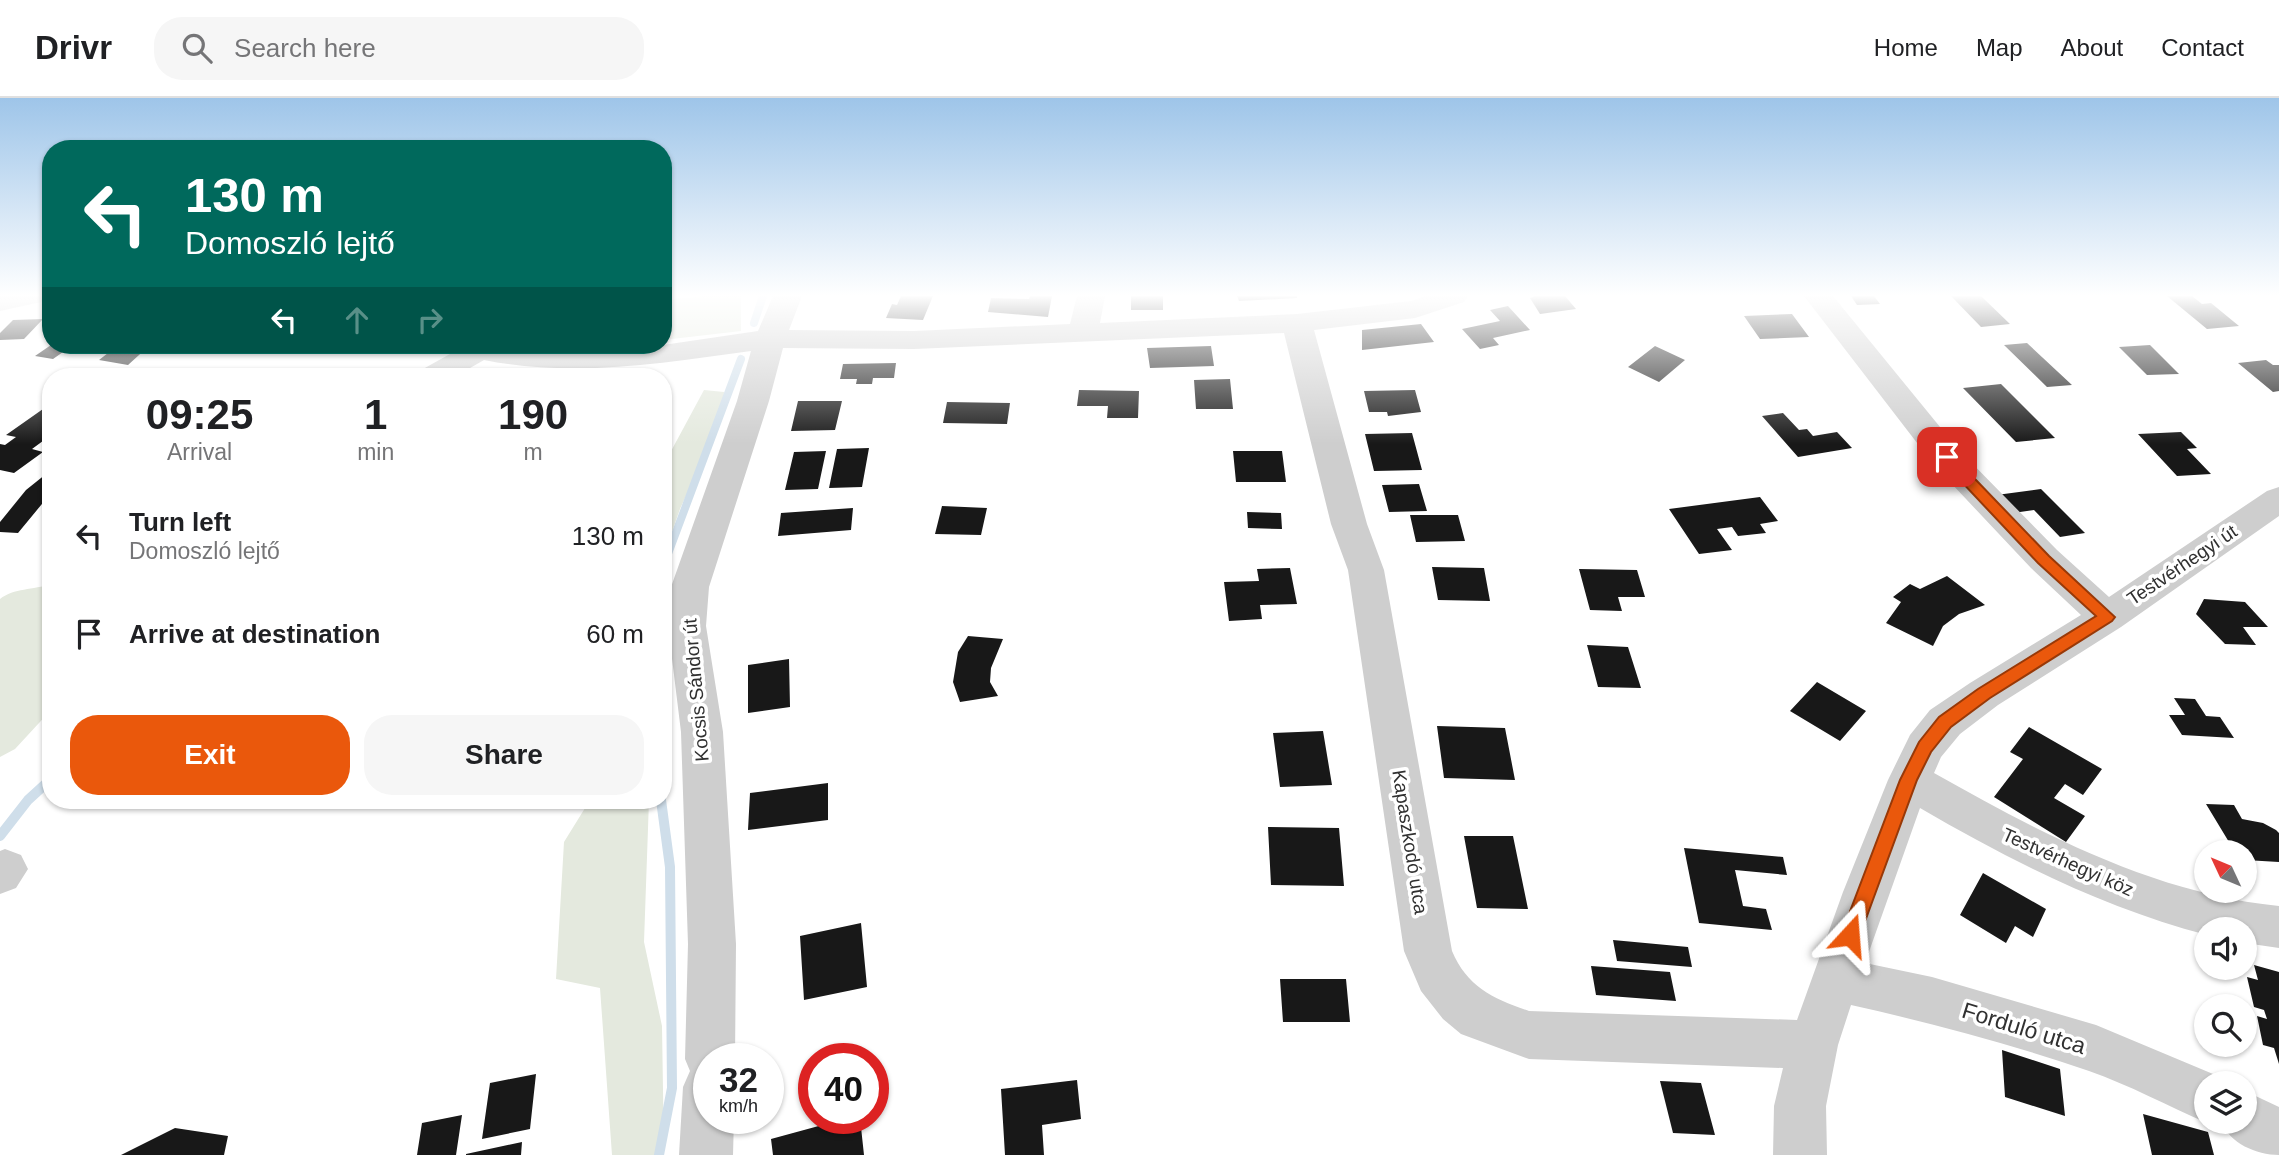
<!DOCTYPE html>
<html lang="en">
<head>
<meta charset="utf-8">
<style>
  body { margin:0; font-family:Arial,sans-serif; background:#f6f6f6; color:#202124; height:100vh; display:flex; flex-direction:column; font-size:26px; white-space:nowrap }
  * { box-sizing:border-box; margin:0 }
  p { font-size:23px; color:#757577 }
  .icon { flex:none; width:38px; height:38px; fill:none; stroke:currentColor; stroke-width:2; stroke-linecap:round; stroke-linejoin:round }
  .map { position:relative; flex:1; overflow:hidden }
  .panel { position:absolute; left:42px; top:270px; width:630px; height:441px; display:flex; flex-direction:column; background:#fff; border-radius:28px; box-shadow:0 2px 5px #0004 }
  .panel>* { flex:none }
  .hud { position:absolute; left:42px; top:42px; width:630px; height:214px; border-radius:28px; box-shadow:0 2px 5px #0004; background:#00695c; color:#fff; overflow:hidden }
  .needle { width:46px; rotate:314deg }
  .tools { position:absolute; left:2194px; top:742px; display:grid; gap:14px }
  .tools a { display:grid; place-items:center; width:63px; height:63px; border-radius:50%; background:#fff; box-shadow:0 2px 5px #0004; font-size:35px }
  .speed { position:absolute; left:693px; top:945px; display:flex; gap:14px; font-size:35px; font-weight:700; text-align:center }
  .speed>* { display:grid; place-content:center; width:91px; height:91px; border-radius:50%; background:#fff; box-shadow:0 2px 5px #0004; line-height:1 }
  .speed small { font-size:18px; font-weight:400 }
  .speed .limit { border:10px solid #d22; background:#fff; color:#111 }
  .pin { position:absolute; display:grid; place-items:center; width:60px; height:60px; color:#fff; margin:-30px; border-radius:14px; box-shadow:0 4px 10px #0006 }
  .me { position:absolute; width:77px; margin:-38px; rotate:19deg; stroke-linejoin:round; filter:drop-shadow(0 0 5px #0008) }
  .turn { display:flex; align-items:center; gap:24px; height:147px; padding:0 28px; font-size:32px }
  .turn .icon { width:91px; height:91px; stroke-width:2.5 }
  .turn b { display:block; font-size:49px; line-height:60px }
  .lanes { display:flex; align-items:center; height:66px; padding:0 28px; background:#0003; justify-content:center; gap:35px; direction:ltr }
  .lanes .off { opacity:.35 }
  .eta { display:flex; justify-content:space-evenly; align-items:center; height:119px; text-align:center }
  .eta b { font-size:42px; font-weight:700; line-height:49px }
  .cta { display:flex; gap:14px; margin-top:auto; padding:14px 28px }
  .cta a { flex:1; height:80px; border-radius:28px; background:#ea580c; color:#fff; font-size:28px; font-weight:700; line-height:80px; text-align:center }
  .cta a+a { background:#f6f6f6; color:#202124 }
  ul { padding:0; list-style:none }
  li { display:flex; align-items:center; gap:21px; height:98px; padding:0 28px }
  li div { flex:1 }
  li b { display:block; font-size:26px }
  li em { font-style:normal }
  header { display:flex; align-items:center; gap:42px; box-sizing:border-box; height:98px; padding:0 35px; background:#fff; border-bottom:2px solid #e0e0e0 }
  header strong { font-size:33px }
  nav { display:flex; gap:38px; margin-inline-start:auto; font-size:24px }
  .search { width:490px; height:63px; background:#f6f6f6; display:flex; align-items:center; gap:18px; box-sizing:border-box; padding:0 24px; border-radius:28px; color:#757577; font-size:26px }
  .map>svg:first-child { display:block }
  .green { fill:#e4e9de }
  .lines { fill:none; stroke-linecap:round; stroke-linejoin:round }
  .stream-far1 { stroke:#cfdeea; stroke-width:8 }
  .stream { stroke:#cfdeea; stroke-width:10 }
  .building { fill:#181818 }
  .minor { fill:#cecece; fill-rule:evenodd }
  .route { fill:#ea580c; stroke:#983908; stroke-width:2 }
  .labels { text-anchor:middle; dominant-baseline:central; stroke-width:7; stroke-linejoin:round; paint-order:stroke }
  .street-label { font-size:19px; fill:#313131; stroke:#fff }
  .near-street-label { font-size:23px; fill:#313131; stroke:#fff }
</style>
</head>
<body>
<header>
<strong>Drivr</strong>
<div class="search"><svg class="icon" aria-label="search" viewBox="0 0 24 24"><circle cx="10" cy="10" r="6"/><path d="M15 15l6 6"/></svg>Search here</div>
<nav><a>Home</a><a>Map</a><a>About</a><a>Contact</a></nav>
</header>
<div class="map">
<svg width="2279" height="1057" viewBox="0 0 2279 1057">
  <rect width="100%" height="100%" fill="#fff"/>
  <path class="green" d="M704 198H741V233L663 242V202Z
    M704 292 724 294 723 315 680 411 663 460V368Z
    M51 486V612L15 651 0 659V501C14 490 33 492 51 486Z
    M590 702H649L644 844 662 928 664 1057H612L600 890 556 881 564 744Z"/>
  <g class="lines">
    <path class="stream-far1" d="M754 225 763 198
      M460 278 464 276
      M663 469 741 261"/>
    <path class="stream" d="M0 738 28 702 51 681
      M659 1057 672 990 670 769 661 702"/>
  </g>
  <path class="building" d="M901 198H933L923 222 886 220 892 206 897 207Z
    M1030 198H1052L1048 219 988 214 991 200 1029 201Z
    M1131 198H1163V212H1131Z
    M1237 198H1297V200L1239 203Z
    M1535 198H1565L1576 211 1540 216 1530 200Z
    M1851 198H1874L1880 206 1857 207Z
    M1951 198H1981L2010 226 1981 229Z
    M2167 198H2192L2202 206 2211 205 2239 228 2207 231Z
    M1508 208 1530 232 1493 240 1499 247 1480 251 1462 231 1500 223 1490 212Z
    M1792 216 1809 239 1760 241 1744 218Z
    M43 221 24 241 0 242V235L13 222Z
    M1421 226 1434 244 1362 252V232Z
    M2027 245 2072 287 2047 289 2004 247Z
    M51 247H73L53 261 35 258Z
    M128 247H150L128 267 99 262 117 248 125 249Z
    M2150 247 2179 276 2147 277 2119 249Z
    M1211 248 1214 268 1150 270 1147 250Z
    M1655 248 1685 262 1659 284 1628 269Z
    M2266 262 2273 267H2279V293L2273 294 2238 265Z
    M896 265 894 280H873L872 286H856L857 281H840L843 266Z
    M1230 281 1233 311H1196L1194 282Z
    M2001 286 2055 340 2016 344 1963 290Z
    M1079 292 1139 293 1138 320H1107L1108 308H1077Z
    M1415 292 1421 314 1388 318 1387 314H1369L1364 293Z
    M798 303H842L835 332 791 333Z
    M947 304 1010 305 1007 326 943 325Z
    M43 311 51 313V337L32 351 43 354 14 375 0 372V346L5 347 16 339 6 337Z
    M1783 315 1799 332 1807 331 1813 338 1837 334 1852 350 1798 359 1762 318Z
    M2181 334 2197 350 2187 351 2211 376 2177 378 2138 336Z
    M1412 335 1422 372 1374 373 1365 336Z
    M869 350 862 389 829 390 837 351Z
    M826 353 818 391 785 392 794 354Z
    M1233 353H1282L1286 384H1236Z
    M51 372V395L18 435 0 434V424L26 392Z
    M1419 386 1427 413 1389 414 1382 387Z
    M2041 391 2085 435 2060 439 2034 412 2006 416 1989 398Z
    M1760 399 1778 423 1760 426 1766 435 1738 438 1732 429 1717 431 1732 452 1699 456 1669 411Z
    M942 408 987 410 981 437 935 436Z
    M853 410 851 432 778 438 781 415Z
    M1247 414 1281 415 1282 431 1248 430Z
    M1410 417H1458L1465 443 1416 444Z
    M1432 469 1484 470 1490 503 1438 502Z
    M1290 470 1297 506 1260 507 1262 521 1229 523 1224 484 1259 483 1257 471Z
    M1579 471 1637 472 1645 499H1618L1622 513 1590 512Z
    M1947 478 1985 507 1959 516 1943 528 1933 548 1886 525 1901 504 1893 499 1910 486 1920 491Z
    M2204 501 2245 504 2268 529H2243L2256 547 2225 546 2196 516Z
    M968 538 1003 541 991 570 990 584 998 598 960 604 953 584 958 554Z
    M1587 547 1628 549 1641 590 1598 589Z
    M789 561 790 609 748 615V567Z
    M1817 584 1866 613 1840 643 1790 613Z
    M2174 600 2195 601 2206 618 2220 619 2234 640 2182 637 2169 617H2185Z
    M1437 628 1505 630 1515 682 1444 680Z
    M2029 629 2102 671 2083 697 2065 686 2054 700 2085 718 2066 744 1994 699 2023 661 2010 654Z
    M1323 633 1332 687 1280 689 1273 635Z
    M828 685V722L748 732 750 695Z
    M2206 706 2234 707 2242 721 2263 725 2276 732 2279 735V764L2245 762V754H2235Z
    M1268 729 1339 730 1344 788 1271 787Z
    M1464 738H1513L1528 811 1477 810Z
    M1684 750 1783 759 1787 777 1735 772 1743 808 1766 811 1772 832 1699 825Z
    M1983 775 2046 811 2033 839 2015 828 2006 845 1960 817Z
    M861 825 867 889 804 902 800 838Z
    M1613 842 1688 849 1692 869 1617 863Z
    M2254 867 2279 874V966L2274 950 2263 947 2257 918 2267 921 2264 912 2254 909 2247 879 2258 882Z
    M1591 868 1670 874 1676 903 1596 897Z
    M1280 881H1346L1350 924H1283Z
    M2002 952 2060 971 2065 1018 2005 999Z
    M536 976 530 1031 482 1041 490 985Z
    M1077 982 1081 1021 1042 1027 1044 1057H1005L1001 991Z
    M1660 983 1701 985 1715 1037 1673 1035Z
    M2143 1016 2208 1034 2214 1057H2152Z
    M462 1017 456 1057H417L422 1025Z
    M848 1020H860L864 1057H773L771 1041Z
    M175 1030 228 1038 224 1057H121Z
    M522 1044 521 1057H466V1056Z"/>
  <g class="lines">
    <path class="minor" d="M0 198H46L41 204 0 213Z
      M773 198H802L789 232 914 233 1070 226 1077 198H1105L1100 225 1297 216 1411 203 1426 198H1468L1464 204 1415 220 1314 232 1367 426 1384 472 1452 853C1467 889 1494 901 1529 913L1797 922 1843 794 1888 682 1910 637 1930 612 1970 585 2081 517 2031 470 1934 367 1804 198H1833L1958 351 2057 452 2109 499 2267 393 2279 389V418L2121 529 1998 607 1960 636 1941 659 1934 675C2042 736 2154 795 2279 808V850L2245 845V831H2207V837C2104 810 2011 763 1920 710L1865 865 1932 879 2096 927 2225 981 2227 985H2207V1024H2209L2207 1025C2168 1008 2129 987 2089 973 2011 946 1931 925 1851 907L1838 947 1826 1008 1827 1057H1773L1774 1008 1783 970 1529 961 1461 936 1443 921 1421 893 1404 853 1348 472 1331 426 1284 235 914 251 783 250 769 303 709 489 706 528 723 634 736 846 735 961H709V1020H734L733 1057H679L683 989 690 973 685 961 688 846 681 634 668 528 671 489 737 303 751 253C663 265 573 280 484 262L456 278H418L423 271 450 256 442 254 438 247 602 252 663 247 758 233Z
      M5 751 21 757 28 771 16 790 0 796V753Z
      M2245 993 2279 1009V1057C2256 1057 2230 1045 2221 1024H2245Z"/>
  </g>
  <linearGradient id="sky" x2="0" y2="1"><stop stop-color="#9ec5e9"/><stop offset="0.57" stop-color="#fff"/><stop offset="1" stop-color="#fff" stop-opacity="0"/></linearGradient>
  <rect width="2279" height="346" fill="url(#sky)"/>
  <path class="route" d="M1947 355 1951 356 2049 458 2115 519 2112 523 1990 600 1951 629 1931 654 1917 682 1860 837 1857 844 1850 846 1843 844 1841 837 1900 682 1919 644 1939 619 1978 591 2096 518 2038 465 1942 363 1940 359Z"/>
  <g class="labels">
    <g class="street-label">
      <text transform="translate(2182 467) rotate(-34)">Testvérhegyi út</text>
      <text transform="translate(696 592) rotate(-95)">Kocsis Sándor út</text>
      <text transform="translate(1410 744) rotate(81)">Kapaszkodó utca</text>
      <text transform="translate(2068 764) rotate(24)">Testvérhegyi köz</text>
    </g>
    <g class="near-street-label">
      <text transform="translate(2024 930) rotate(17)">Forduló utca</text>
    </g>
  </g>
</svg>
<div class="tools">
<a><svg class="needle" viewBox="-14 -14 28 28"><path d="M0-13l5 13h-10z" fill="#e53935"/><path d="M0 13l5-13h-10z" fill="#757577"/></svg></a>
<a><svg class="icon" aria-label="sound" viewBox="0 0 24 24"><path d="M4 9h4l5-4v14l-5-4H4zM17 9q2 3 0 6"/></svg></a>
<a><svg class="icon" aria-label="search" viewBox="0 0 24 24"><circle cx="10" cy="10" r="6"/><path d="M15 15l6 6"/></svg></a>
<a><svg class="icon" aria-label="layers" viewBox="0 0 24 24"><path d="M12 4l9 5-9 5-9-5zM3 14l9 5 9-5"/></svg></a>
</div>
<div class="speed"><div>32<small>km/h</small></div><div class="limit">40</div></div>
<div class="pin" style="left:1947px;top:359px;background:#d93025"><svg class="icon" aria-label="arrive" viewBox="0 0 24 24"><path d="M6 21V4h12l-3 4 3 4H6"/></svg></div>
<svg class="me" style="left:1850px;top:837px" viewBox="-20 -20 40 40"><path d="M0-17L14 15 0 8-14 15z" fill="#ea580c" stroke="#fff" stroke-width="4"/></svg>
<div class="hud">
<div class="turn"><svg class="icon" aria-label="left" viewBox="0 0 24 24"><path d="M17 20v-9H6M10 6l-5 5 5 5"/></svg><div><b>130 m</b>Domoszló lejtő</div></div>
<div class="lanes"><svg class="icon" aria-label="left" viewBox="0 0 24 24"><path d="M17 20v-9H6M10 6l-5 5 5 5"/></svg><svg class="icon off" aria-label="ahead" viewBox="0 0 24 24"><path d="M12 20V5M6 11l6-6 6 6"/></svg><svg class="icon off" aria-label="right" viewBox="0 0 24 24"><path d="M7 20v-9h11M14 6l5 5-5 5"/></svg></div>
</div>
<section class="panel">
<div class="eta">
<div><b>09:25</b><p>Arrival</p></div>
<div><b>1</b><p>min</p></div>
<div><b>190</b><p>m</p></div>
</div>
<ul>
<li><svg class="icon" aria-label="left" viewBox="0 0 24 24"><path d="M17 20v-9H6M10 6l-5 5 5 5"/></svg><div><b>Turn left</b><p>Domoszló lejtő</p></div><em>130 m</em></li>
<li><svg class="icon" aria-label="arrive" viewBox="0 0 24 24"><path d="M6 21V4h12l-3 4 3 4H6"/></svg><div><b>Arrive at destination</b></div><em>60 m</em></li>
</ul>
<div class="cta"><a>Exit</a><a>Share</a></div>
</section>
</div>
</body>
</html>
